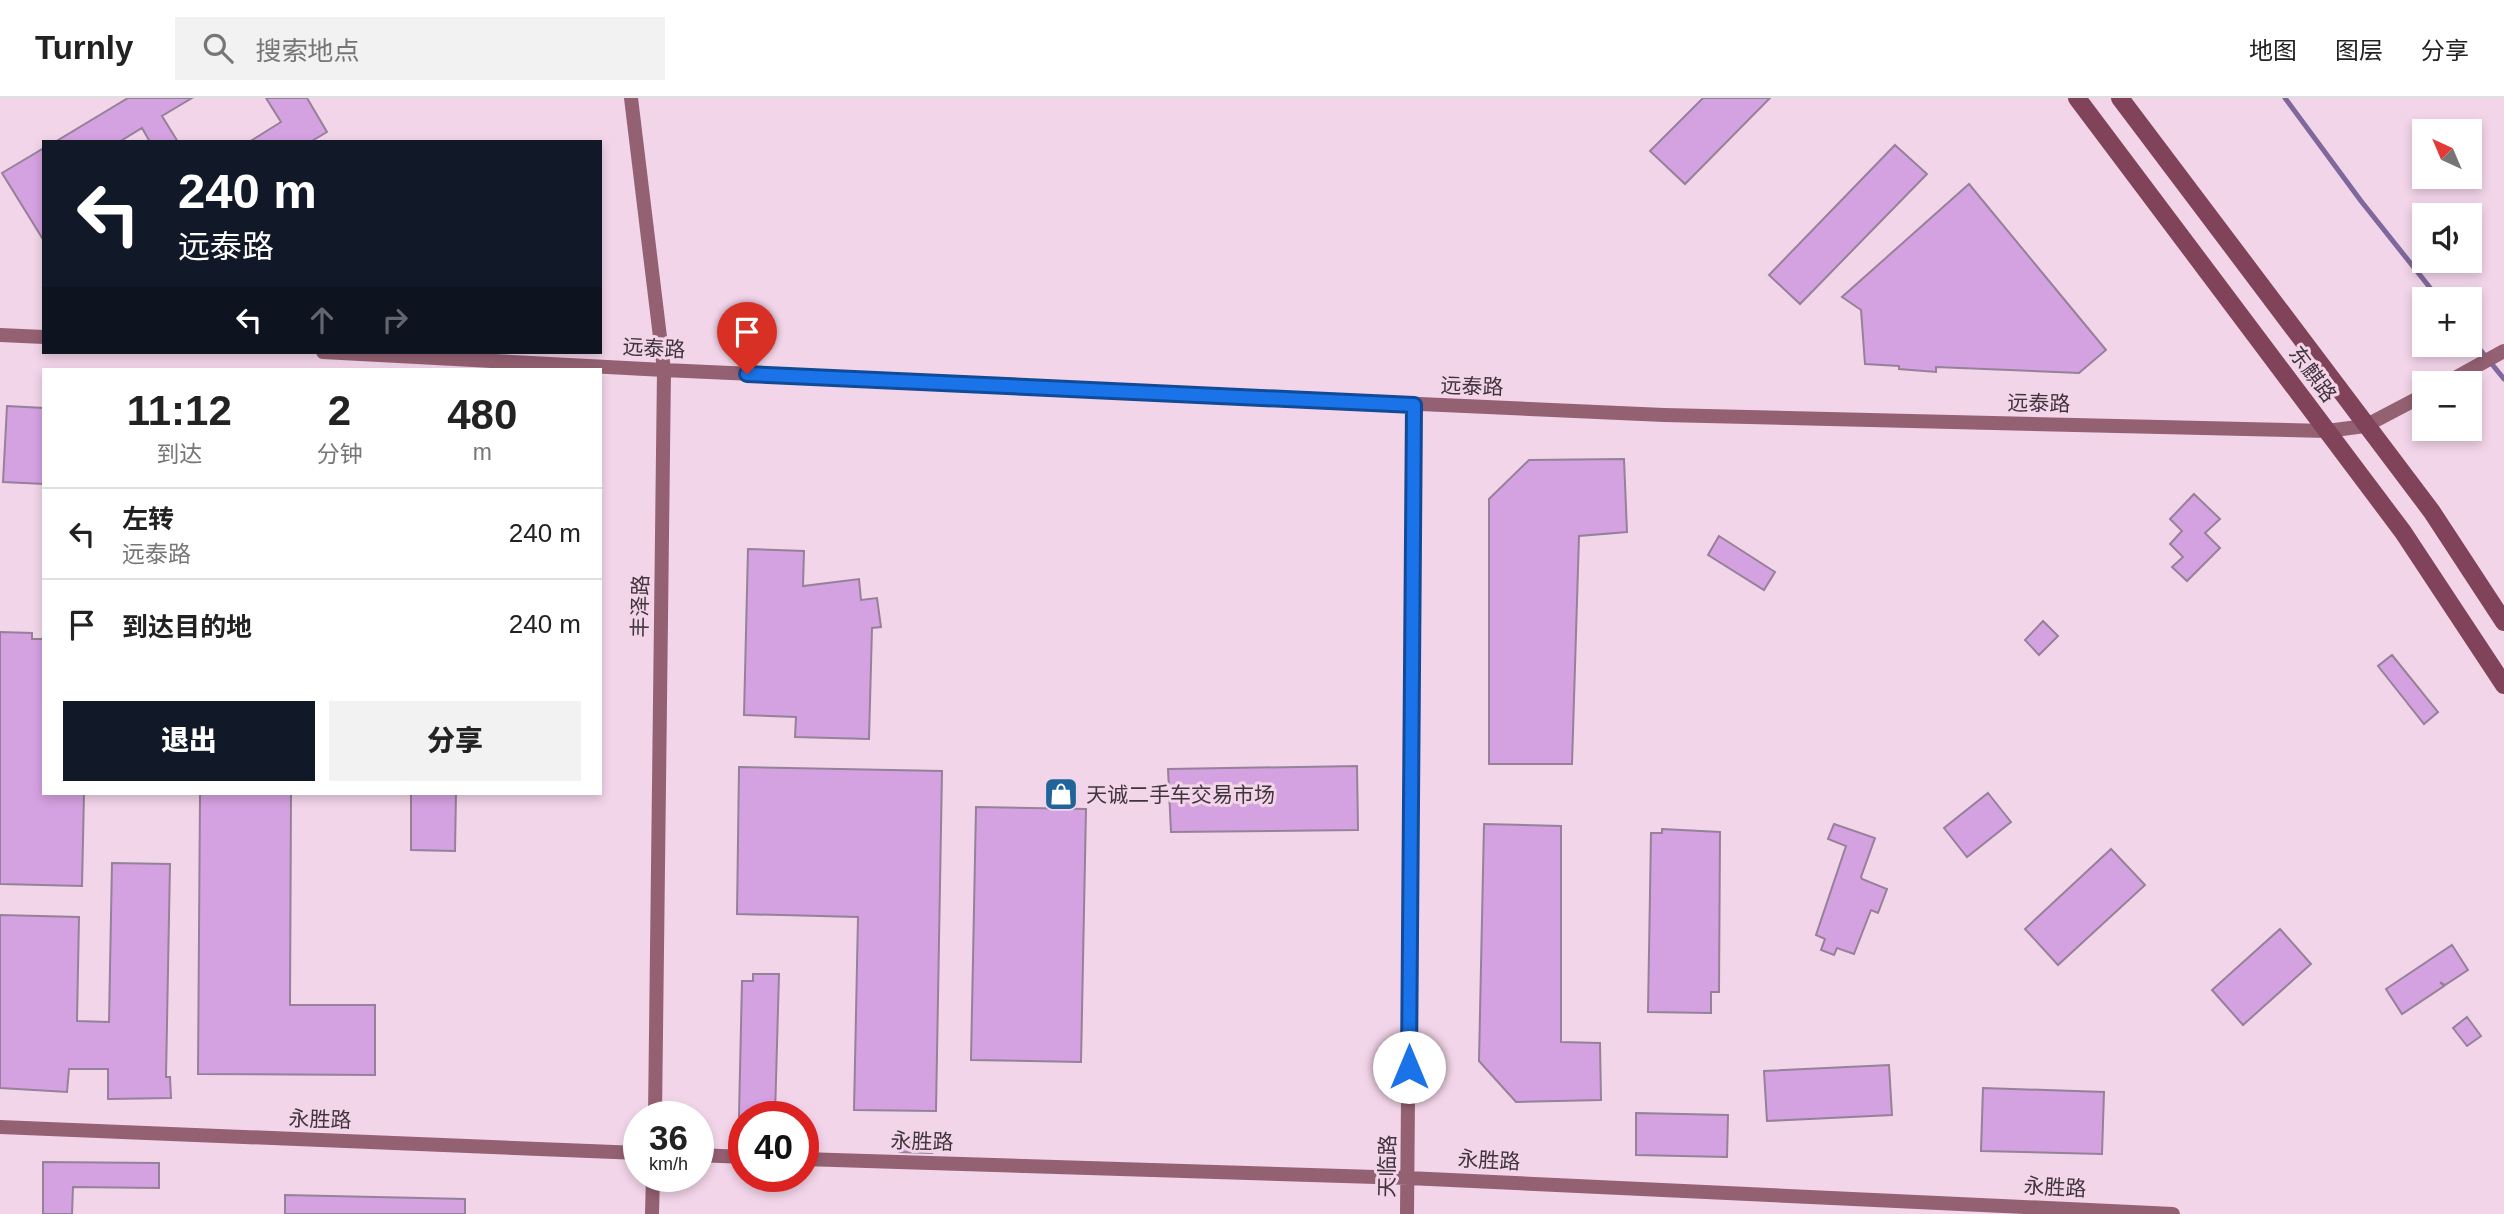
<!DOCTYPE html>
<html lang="zh">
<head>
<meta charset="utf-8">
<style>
  body { margin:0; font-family:Helvetica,"Noto Sans SC",sans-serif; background:#f2f2f2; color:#222; height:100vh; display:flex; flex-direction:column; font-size:26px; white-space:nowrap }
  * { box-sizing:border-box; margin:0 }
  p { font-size:23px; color:#767676 }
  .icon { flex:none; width:38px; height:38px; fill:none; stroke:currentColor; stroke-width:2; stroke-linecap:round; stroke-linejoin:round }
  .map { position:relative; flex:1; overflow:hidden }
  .side { position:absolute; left:42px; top:270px; width:560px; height:427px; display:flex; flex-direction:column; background:#fff; border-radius:0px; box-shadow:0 4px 10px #0003 }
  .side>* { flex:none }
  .banner { position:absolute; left:42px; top:42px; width:560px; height:214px; border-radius:0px; box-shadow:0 4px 10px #0003; background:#111827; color:#fff; overflow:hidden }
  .needle { width:46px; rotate:316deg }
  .fabs { position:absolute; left:2412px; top:21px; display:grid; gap:14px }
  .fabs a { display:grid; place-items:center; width:70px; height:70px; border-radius:0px; background:#fff; box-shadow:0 4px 10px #0003; font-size:35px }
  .speed { position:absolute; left:623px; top:1003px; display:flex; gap:14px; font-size:35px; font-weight:700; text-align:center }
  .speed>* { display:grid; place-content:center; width:91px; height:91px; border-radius:50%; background:#fff; box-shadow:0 4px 10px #0003; line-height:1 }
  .speed small { font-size:18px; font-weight:400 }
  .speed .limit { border:10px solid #d22; background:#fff; color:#111 }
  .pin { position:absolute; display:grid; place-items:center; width:60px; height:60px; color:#fff; margin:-72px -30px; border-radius:50% 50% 50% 0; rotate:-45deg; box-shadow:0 0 7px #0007 }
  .pin .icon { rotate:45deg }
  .me { position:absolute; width:77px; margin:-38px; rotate:0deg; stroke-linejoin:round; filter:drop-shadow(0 0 5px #0008) }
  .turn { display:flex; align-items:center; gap:24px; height:147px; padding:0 21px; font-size:32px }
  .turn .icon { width:91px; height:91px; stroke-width:2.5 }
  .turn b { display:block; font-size:49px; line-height:60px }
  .lanes { display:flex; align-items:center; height:66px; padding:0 21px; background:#0003; justify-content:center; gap:35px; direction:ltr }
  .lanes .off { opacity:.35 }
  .eta { display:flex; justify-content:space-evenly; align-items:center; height:119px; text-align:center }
  .eta b { font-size:42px; font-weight:800; line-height:49px }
  .action { display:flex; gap:14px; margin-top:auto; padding:14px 21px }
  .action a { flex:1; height:80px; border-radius:0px; background:#111827; color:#fff; font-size:28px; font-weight:800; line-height:80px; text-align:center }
  .action a+a { background:#f2f2f2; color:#222 }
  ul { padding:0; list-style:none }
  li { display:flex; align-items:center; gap:21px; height:91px; padding:0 21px; border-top:2px solid #e0e0e0 }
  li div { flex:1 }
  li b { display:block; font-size:26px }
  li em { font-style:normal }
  header { display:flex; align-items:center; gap:42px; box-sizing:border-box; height:98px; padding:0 35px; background:#fff; border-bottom:2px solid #e0e0e0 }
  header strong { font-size:33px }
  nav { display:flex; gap:38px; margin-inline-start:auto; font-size:24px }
  .search { width:490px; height:63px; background:#f2f2f2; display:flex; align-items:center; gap:18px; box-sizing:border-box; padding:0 24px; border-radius:0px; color:#767676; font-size:26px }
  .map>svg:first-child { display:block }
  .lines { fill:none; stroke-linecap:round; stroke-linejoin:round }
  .stream { stroke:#7f689b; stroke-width:5 }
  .building { fill:#d5a2e1; stroke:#958199; stroke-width:2 }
  .secondary { stroke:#946173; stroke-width:14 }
  .primary { stroke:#80435a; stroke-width:18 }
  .route-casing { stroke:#114b97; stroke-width:18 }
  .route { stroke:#1a73e8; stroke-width:12 }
  .labels { text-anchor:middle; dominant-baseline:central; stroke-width:6; stroke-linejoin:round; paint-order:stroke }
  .street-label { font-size:21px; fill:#41353d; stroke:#f3d5e9 }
  .poi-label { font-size:21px; fill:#41353d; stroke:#f3d5e9; text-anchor:start }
</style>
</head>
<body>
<header>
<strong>Turnly</strong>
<div class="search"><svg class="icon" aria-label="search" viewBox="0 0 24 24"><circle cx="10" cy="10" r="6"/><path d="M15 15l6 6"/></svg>搜索地点</div>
<nav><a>地图</a><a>图层</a><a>分享</a></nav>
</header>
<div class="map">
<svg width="2504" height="1116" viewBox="0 0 2504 1116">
  <rect width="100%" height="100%" fill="#f3d5e9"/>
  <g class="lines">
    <path class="stream" d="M2285 0 2361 103 2439 201
      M2469 238 2504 281"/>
  </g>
  <path class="building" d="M128 0H192L162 18 178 44H150L142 30 119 44H55Z
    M266 0H307L327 34 310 44H249L281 24Z
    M1703 0H1770L1685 86 1650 53Z
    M1895 47 1927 76 1800 206 1769 177Z
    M44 50V143L2 75Z
    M1969 86 2106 252 2079 275 1936 269V274L1899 271V268L1865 266 1861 212 1842 199Z
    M7 308 44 310V386L3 384Z
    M1624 361 1627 434 1579 438 1572 666H1489V401L1529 362Z
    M2194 396 2220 421 2205 435 2220 450 2187 483 2172 469 2183 459 2170 446 2182 433 2170 421Z
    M1719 438 1775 474 1764 492 1708 457Z
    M748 451 804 453 803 488 859 481 861 502 877 500 881 529 872 530 869 641 795 639 796 619 744 617Z
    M2043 523 2058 538 2039 557 2025 542Z
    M0 534 32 535V541H44V695H84L82 788 0 786Z
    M2392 557 2438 614 2424 626 2378 568Z
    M1357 668 1358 732 1171 734 1168 671Z
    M739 669 942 673 936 1013 854 1012 858 819 737 816Z
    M200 695H291L290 907H375V977L198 976Z
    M411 695H456L455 753 411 752Z
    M1988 695 2011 724 1967 759 1944 730Z
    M976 709 1086 711 1081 964 971 962Z
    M1484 726 1561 728V944L1600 945 1601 1002 1516 1004 1479 963Z
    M1834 726 1875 740 1861 779 1862 781 1887 791 1878 815 1871 812 1854 856 1837 850 1834 857 1821 852 1825 841 1816 837 1846 748 1828 741Z
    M1662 731 1720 734 1719 894H1711V915L1648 914 1651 735H1662Z
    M2111 751 2145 787 2058 867 2025 831Z
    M112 765 170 766 166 979H170L171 1000 108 1001V971H69L67 994 0 990V817L79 819 77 923 109 924Z
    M2280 831 2311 866 2243 927 2212 892Z
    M2452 847 2468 872 2445 887 2440 884 2444 888 2402 916 2386 891Z
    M753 876H779L775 1018H739L742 883H753Z
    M2467 919 2481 938 2467 948 2453 930Z
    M1889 967 1892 1017 1767 1023 1764 973Z
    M1983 990 2104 994 2102 1056 1981 1053Z
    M1636 1015 1728 1017 1727 1059 1636 1057Z
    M915 1040 931 1055 900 1054Z
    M43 1064 159 1065V1090L73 1089 72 1116H43Z
    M285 1097 465 1101V1116H285Z"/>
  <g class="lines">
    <path class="secondary" d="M631 0 664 272 655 1018
      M0 237 44 239
      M323 254 664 272 1664 317 2327 333 2365 328 2424 297
      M2446 285 2504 253
      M0 1029 639 1055
      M698 1057 744 1059
      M803 1061 1408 1080 2173 1116
      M652 1116 653 1078
      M1407 1116 1414 307"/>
    <path class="primary" d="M2077 0 2403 434 2504 587
      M2120 0 2432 414 2504 524"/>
  </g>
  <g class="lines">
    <g class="route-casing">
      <path id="route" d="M747 276 1414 307 1409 969"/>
    </g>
    <use href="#route" class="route"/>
  </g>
  <defs>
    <g id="shop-square" transform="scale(1.75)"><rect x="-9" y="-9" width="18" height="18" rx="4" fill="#206499" stroke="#f3d5e9"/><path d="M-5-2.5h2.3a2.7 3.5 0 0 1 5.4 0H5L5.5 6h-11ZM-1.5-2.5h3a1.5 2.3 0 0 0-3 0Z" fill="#fff"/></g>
  </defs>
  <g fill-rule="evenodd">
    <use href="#shop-square" x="1061" y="696"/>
  </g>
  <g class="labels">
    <g class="street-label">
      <text transform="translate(654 250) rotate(3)">远泰路</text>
      <text transform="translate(2313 276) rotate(53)">东麒路</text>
      <text transform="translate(1472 288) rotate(2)">远泰路</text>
      <text transform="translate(2039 305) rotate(1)">远泰路</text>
      <text transform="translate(640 508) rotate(-89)">丰泽路</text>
      <text transform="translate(320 1021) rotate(2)">永胜路</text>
      <text transform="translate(922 1043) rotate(2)">永胜路</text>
      <text transform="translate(1489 1062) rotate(3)">永胜路</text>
      <text transform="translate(1387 1068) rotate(-89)">天临路</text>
      <text transform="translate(2055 1089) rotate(3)">永胜路</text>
    </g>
    <g class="poi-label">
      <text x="1086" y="696">天诚二手车交易市场</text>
    </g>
  </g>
</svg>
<div class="fabs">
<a><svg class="needle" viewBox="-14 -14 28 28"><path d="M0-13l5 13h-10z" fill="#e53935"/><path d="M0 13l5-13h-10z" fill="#767676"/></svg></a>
<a><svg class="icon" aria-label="sound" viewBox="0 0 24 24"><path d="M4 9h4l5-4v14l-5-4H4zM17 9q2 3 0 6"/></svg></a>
<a>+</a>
<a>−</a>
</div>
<div class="speed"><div>36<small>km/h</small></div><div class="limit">40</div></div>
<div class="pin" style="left:747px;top:276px;background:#d93025"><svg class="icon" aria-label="arrive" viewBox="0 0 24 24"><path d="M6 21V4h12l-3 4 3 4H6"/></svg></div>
<svg class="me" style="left:1409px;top:969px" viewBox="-20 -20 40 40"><circle r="19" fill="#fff"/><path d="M0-13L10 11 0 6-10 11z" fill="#1a73e8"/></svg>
<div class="banner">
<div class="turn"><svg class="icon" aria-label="left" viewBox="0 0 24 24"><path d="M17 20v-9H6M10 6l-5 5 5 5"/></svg><div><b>240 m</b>远泰路</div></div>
<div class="lanes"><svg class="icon" aria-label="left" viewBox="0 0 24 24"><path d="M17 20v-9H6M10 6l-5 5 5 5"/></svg><svg class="icon off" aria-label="ahead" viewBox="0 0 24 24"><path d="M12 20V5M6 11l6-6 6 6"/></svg><svg class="icon off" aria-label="right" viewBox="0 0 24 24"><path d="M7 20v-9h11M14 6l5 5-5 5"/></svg></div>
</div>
<section class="side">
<div class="eta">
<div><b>11:12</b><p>到达</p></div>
<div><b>2</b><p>分钟</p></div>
<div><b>480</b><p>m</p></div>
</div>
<ul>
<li><svg class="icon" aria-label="left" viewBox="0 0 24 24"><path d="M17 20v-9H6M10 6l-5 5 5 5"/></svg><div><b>左转</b><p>远泰路</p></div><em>240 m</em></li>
<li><svg class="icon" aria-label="arrive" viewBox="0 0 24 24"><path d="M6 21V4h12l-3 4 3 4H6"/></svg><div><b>到达目的地</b></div><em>240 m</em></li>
</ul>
<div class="action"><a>退出</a><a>分享</a></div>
</section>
</div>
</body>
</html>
